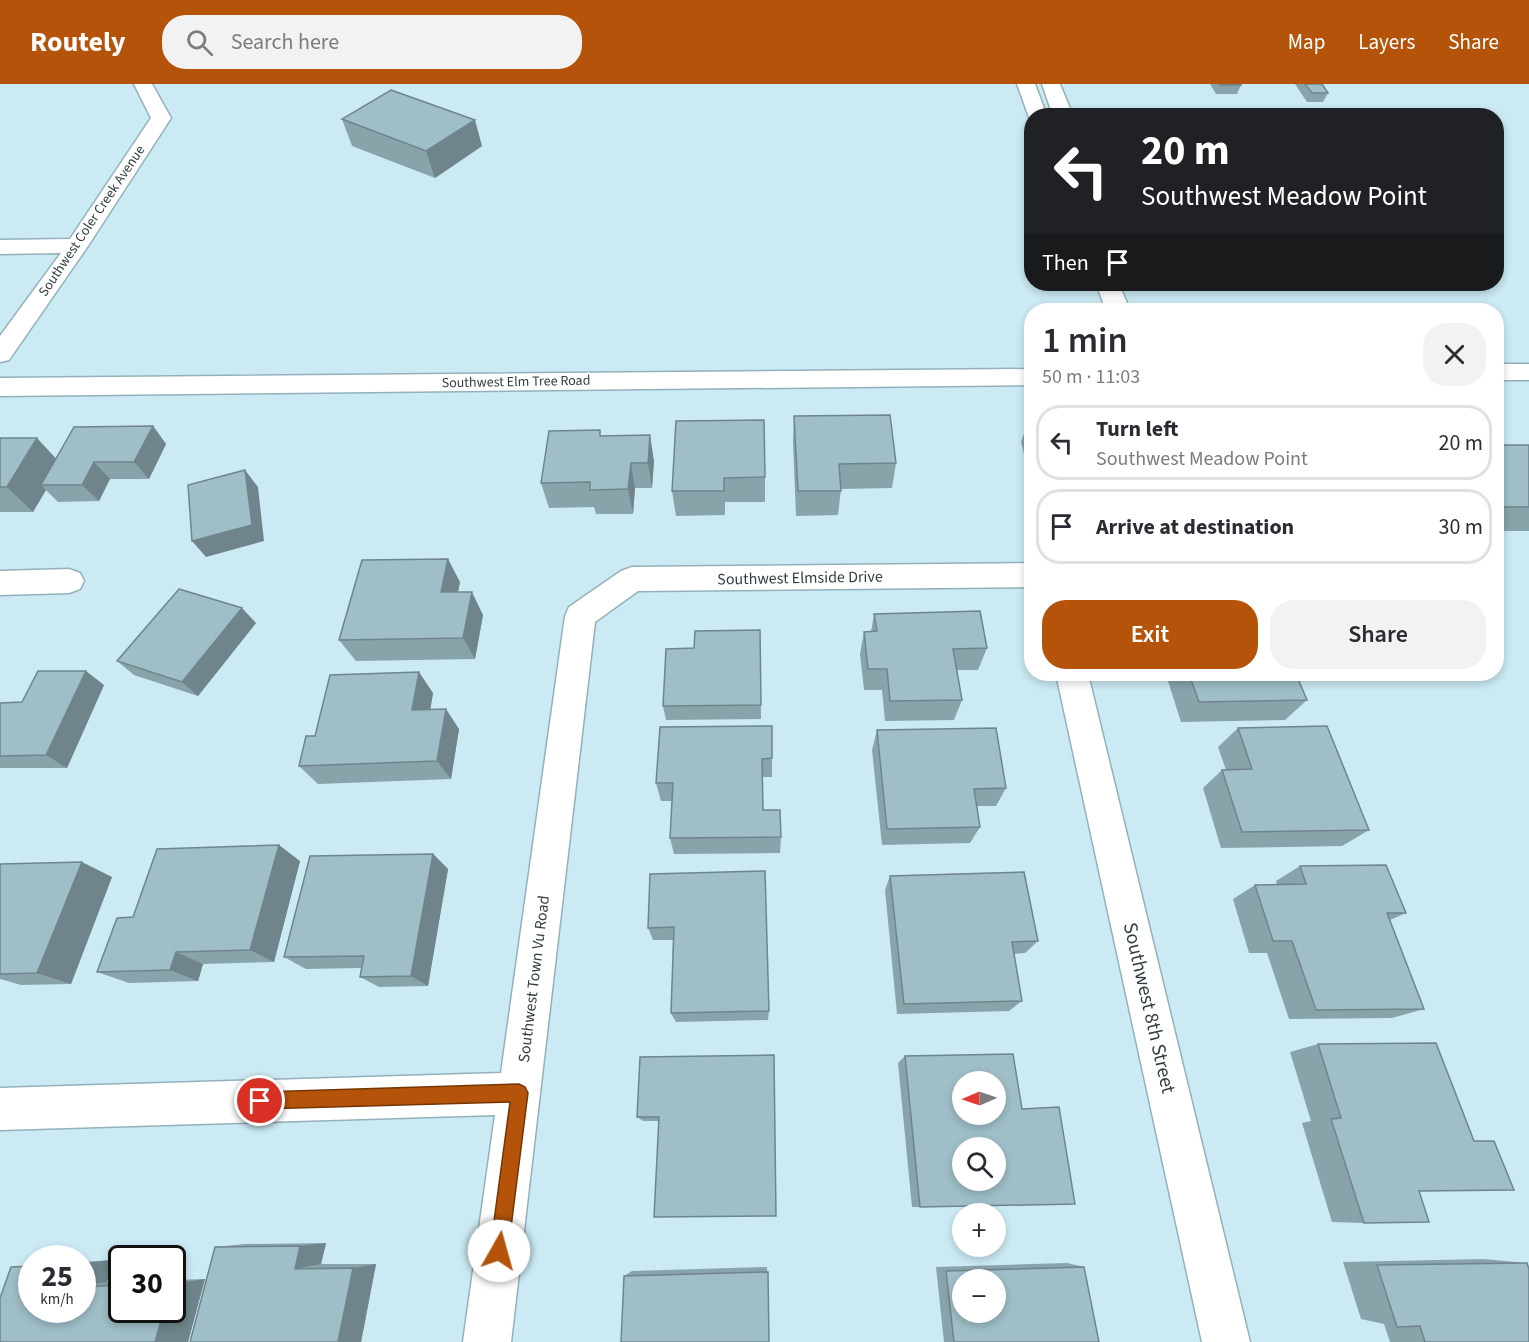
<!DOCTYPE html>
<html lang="en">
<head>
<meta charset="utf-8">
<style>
  body { margin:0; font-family:"Source Sans 3",sans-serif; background:#f2f2f3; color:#2b2b33; height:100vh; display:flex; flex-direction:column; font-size:22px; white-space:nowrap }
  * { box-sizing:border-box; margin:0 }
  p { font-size:20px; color:#7c7c81 }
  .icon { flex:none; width:33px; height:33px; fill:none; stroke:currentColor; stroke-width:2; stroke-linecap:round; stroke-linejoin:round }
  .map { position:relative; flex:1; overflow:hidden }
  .details { position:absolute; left:1024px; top:219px; width:480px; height:378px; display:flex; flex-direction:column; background:#fff; border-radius:24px; box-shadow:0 3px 9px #0003 }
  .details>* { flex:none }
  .hud { position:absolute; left:1024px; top:24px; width:480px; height:183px; border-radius:24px; box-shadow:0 3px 9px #0003; background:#202124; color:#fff; overflow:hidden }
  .needle { width:39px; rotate:268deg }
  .tools { position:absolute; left:952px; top:987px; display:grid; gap:12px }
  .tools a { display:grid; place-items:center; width:54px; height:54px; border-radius:50%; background:#fff; box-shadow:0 3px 9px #0003; font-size:30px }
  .speed { position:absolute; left:18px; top:1161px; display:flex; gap:12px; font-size:30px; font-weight:700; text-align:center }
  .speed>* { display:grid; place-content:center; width:78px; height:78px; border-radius:50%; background:#fff; box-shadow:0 3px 9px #0003; line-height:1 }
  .speed small { font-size:15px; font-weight:400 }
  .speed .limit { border:3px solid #111; border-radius:9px; background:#fff; color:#111 }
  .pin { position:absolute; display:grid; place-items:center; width:51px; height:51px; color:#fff; margin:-26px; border:3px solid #fff; border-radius:50%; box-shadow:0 2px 6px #0007 }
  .me { position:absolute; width:66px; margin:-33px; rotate:7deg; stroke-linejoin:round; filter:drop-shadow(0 0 4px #0008) }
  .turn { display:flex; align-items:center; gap:21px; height:126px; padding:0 18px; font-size:27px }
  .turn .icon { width:78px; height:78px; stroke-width:2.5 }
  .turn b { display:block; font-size:42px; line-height:51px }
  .then { display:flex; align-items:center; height:57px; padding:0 18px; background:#0003; gap:12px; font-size:22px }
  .round { display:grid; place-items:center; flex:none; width:63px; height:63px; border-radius:24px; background:#f2f2f3 }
  .overview { display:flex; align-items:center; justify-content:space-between; height:102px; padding:0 18px }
  h1 { font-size:36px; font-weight:600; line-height:45px }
  .button { display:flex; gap:12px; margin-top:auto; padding:12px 18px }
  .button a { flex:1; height:69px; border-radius:24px; background:#b45309; color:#fff; font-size:24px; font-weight:600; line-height:69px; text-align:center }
  .button a+a { background:#f2f2f3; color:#2b2b33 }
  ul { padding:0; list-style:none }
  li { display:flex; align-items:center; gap:18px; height:75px; margin:0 12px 9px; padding:0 6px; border:3px solid #e1e1e2; border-radius:24px }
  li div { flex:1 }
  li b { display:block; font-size:22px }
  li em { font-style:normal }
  header { display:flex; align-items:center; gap:36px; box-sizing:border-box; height:84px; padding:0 30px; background:#b45309; color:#fff }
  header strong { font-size:28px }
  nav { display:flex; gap:33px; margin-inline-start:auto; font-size:21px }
  .search { width:420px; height:54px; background:#f2f2f3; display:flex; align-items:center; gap:15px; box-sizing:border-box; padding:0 21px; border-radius:24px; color:#7c7c81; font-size:22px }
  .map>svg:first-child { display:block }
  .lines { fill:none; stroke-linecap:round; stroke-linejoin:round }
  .minor-casing { stroke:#93b1ba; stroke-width:3 }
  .tertiary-casing { stroke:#93b1ba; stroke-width:3 }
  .minor { fill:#fff; fill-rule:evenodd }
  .tertiary { fill:#fff; fill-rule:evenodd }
  .wall { fill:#89a3ab }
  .shaded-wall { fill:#6f858b }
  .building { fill:#9fbec7; stroke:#6f858b; stroke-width:1.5; fill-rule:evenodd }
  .route { fill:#b45309; stroke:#753606; stroke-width:1.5 }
  .labels { text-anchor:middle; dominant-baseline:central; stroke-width:4.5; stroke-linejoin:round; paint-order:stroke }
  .far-street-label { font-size:14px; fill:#323f42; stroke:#fff }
  .street-label { font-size:16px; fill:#323f42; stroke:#fff }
  .near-street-label { font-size:20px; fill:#323f42; stroke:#fff }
</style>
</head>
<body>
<header>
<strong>Routely</strong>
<div class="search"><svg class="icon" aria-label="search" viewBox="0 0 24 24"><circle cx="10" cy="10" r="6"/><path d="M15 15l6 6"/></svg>Search here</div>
<nav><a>Map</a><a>Layers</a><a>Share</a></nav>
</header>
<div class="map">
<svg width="1529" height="1258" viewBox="0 0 1529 1258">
  <rect width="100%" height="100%" fill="#cbeaf4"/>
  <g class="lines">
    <g class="minor-casing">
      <path id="minor" d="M134 0H152L171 34 88 162 9 276 0 278V252L61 169 0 170V156L70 155 151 34Z
        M1032 479V503L638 507 595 538 511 1258H463L495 1031 0 1046V1004L501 989 565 532 569 523 621 487 632 483Z
        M69 485 80 489 84 497 80 505 69 509 0 511V487Z
        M1056 590H1088L1250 1258H1202Z"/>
    </g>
    <g class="tertiary-casing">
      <path id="tertiary" d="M1017 0H1035L1047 32H1032L1030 36Z
        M1042 0H1060L1073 32H1053Z
        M1096 200H1119L1130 226H1106Z
        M1497 280H1529V296H1497Z
        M1032 285V301L0 312V294Z"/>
    </g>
    <use href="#minor" class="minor"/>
    <use href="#tertiary" class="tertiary"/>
  </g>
  <path class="wall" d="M1210 0H1240L1241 1 1237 10H1216Z
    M1295 0H1322L1328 9 1323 18H1307Z
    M342 35 482 62 435 94 352 62Z
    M794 332 896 379 892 404 841 405 838 431 796 432 793 358Z
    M1030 332H1032V402L1021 358Z
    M676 337 765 393V418H725V431L676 432 672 407Z
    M153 342 166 360 149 395H110L99 417 58 418 46 406 33 428H0V354L56 374Z
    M602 352 654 377 652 404H635L633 430H596L594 423 549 424 541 399Z
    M1497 361H1529V447H1497Z
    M460 498 458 508 483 531 475 575 356 577 339 556Z
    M874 530 987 564 978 586H957L962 616 954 636 885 637 882 606H864L860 570 864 548H871Z
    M256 539 198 612 134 591 117 577Z
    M760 546 761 635 666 636 663 622 694 564Z
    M1174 590H1296L1307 616 1285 636 1181 638 1168 597Z
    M104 601 67 684H0V619L22 618Z
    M433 609 430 625 459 645 451 695 318 700 299 682 315 652Z
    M772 642V693H763V726L781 753 780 769 674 770 670 754 672 717H661L656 699Z
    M1238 644 1369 746 1342 762 1221 764 1203 704 1222 686H1226L1218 663Z
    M877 646 1006 704 996 722H977L980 743 970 759 882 761 872 666Z
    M433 770 448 785 428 902 379 903 360 893 361 884 306 885 284 873Z
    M300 777 274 878 203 880 198 897 129 899 97 888 133 833Z
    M0 780 112 793 71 900 21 901 0 895Z
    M1300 782 1406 829 1390 836 1424 925 1392 934 1289 935 1267 869H1249L1233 815 1255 801H1277L1276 797Z
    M650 790 769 927 768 936 676 938 671 929 673 856H653L648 844Z
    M890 792 1038 857 1025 869 1014 870 1022 917 1009 927 897 930 885 806Z
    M1318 960 1419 1107 1364 1139 1332 1138 1302 1039 1311 1037 1290 968Z
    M774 971 659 1037H643L637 1033Z
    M905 972 920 1123H912L898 979Z
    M326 1159 321 1180H376L361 1258H190L215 1163 245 1160Z
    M1484 1175 1527 1179 1529 1258H1390L1384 1240 1361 1235 1343 1178Z
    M113 1176 107 1198H122V1226H172V1196L205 1195 188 1258H0L11 1183 32 1181V1226H82V1178Z
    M1067 1179 1084 1183 1099 1258H944L936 1183Z
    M767 1183 769 1258 624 1192 632 1187Z"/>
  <path class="shaded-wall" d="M475 36 482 62 435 94 426 67Z
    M153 342 166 360 149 395 134 378Z
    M650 351 654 377 652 404 648 379Z
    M37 354 61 380 41 401 46 406 33 428 7 403Z
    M94 378 110 395 99 417 82 401Z
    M631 379 635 404 633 430 628 405Z
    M245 386 258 403 264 457 206 473 192 457Z
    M448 475 460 498 453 531 441 508Z
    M472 508 483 531 475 575 463 554Z
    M242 524 256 539 198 612 182 598Z
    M86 587 104 601 67 684 46 671Z
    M419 588 433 609 427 646 412 626Z
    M446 625 459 645 451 695 437 677Z
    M279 761 300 777 274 878 250 866Z
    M433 770 448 785 428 902 411 892Z
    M82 778 112 793 71 900 37 889Z
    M176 868 203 880 198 897 170 886Z
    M326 1159 321 1180 295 1185 300 1162Z
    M113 1176 107 1198 82 1201V1179Z
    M376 1180 361 1258H338L353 1184Z
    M205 1195 188 1258H155L164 1226H172V1200Z"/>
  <path class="building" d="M1219 0H1240L1241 1H1220Z
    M1305 0H1322L1328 9H1312Z
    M391 6 475 36 426 67 342 35Z
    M890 331 896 379 839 380 841 407H798L794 332Z
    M764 336 765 393 724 394V407H672L676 337Z
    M153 342 134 378H94L82 401H41L74 343Z
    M600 346V352L650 351 648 379H631L628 405 590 406V398L541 399 549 347Z
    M0 354H37L7 403H0Z
    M1497 361H1529V423H1497Z
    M245 386 252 441 192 457 188 401Z
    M448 475 441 508H472L463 554 339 556 362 476Z
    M179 505 242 524 182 598 117 577Z
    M980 527 987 564 953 565 962 616 890 617 887 585H868L864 548 877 547 874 530Z
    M760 546 761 621 663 622 666 565 694 564 695 547Z
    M38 587H86L46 671 0 672V619L22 618Z
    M419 588 412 626 446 625 437 677 299 682 306 652H315L330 591Z
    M1189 590H1296L1307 616 1199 618Z
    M772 642V674L762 675 763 726H780L781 753 670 754 673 699H656L660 643Z
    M1327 642 1369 746 1242 748 1222 686 1252 685 1238 644Z
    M996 644 1006 704 974 705 980 743 887 745 877 646Z
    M279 761 250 866 176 868 170 886 97 888 117 834 133 833 157 765Z
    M433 770 411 892 360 893 364 872 284 873 310 772Z
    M82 778 37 889 0 890V780Z
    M1386 781 1406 829H1387L1424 925 1316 926 1292 857H1273L1255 801 1306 800 1300 782Z
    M765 787 769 927 671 929 674 843 648 844 650 790Z
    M1024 788 1038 857 1012 858 1022 917 904 920 890 792Z
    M1436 959 1474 1057H1494L1514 1106 1419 1107 1429 1138 1364 1139 1331 1035 1341 1034 1318 960Z
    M1013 970 1022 1025 1059 1023 1075 1120 920 1123 905 972ZM963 998H996V1030H963ZM963 1064H996V1096H963Z
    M774 971 776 1132 654 1133 659 1033H637L640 973Z
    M300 1162 295 1185 353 1184 338 1258H190L215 1163Z
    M1527 1179 1529 1185V1258H1425L1420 1242 1397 1243 1377 1181Z
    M32 1182V1226H82V1203L122 1201V1226H164L155 1258H0V1214L11 1183Z
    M1084 1183 1099 1258H954L946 1187ZM963 1196H996V1228H963Z
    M768 1188 769 1258H621L624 1192Z"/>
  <path class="route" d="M519 1000 525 1003 528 1009 508 1167 506 1174 499 1177 492 1174 490 1167 510 1018 260 1025 254 1023 251 1017 254 1011 260 1008Z"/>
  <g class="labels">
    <g class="far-street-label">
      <text transform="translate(92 137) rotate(-56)">Southwest Coler Creek Avenue</text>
      <text transform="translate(516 298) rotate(-1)">Southwest Elm Tree Road</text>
    </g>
    <g class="street-label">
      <text transform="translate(800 494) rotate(-1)">Southwest Elmside Drive</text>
      <text transform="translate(534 895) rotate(-83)">Southwest Town Vu Road</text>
    </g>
    <g class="near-street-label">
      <text transform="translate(1149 924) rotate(77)">Southwest 8th Street</text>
    </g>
  </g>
</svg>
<div class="tools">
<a><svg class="needle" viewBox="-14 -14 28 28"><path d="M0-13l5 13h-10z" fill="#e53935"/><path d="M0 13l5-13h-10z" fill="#7c7c81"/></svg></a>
<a><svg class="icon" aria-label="search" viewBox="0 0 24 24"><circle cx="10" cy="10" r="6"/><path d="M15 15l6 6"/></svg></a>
<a>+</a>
<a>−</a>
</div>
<div class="speed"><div>25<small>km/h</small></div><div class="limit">30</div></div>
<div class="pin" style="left:260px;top:1017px;background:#d93025"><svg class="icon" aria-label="arrive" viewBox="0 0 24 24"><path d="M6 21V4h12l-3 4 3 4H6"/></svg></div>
<svg class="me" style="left:499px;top:1167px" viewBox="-20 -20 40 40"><circle r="19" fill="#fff"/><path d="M0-13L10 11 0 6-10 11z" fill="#b45309"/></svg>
<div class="hud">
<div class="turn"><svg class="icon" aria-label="left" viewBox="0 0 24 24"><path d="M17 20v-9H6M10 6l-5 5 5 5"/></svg><div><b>20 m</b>Southwest Meadow Point</div></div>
<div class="then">Then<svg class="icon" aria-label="arrive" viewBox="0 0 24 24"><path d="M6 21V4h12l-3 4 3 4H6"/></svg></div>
</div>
<section class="details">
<div class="overview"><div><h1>1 min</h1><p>50 m · 11:03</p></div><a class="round"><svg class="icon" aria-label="close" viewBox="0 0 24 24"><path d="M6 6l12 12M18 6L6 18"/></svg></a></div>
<ul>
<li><svg class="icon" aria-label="left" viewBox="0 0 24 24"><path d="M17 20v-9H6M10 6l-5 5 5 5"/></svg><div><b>Turn left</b><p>Southwest Meadow Point</p></div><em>20 m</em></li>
<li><svg class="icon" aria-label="arrive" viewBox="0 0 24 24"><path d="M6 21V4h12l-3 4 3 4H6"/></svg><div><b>Arrive at destination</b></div><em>30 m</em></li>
</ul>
<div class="button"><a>Exit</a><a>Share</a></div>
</section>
</div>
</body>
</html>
